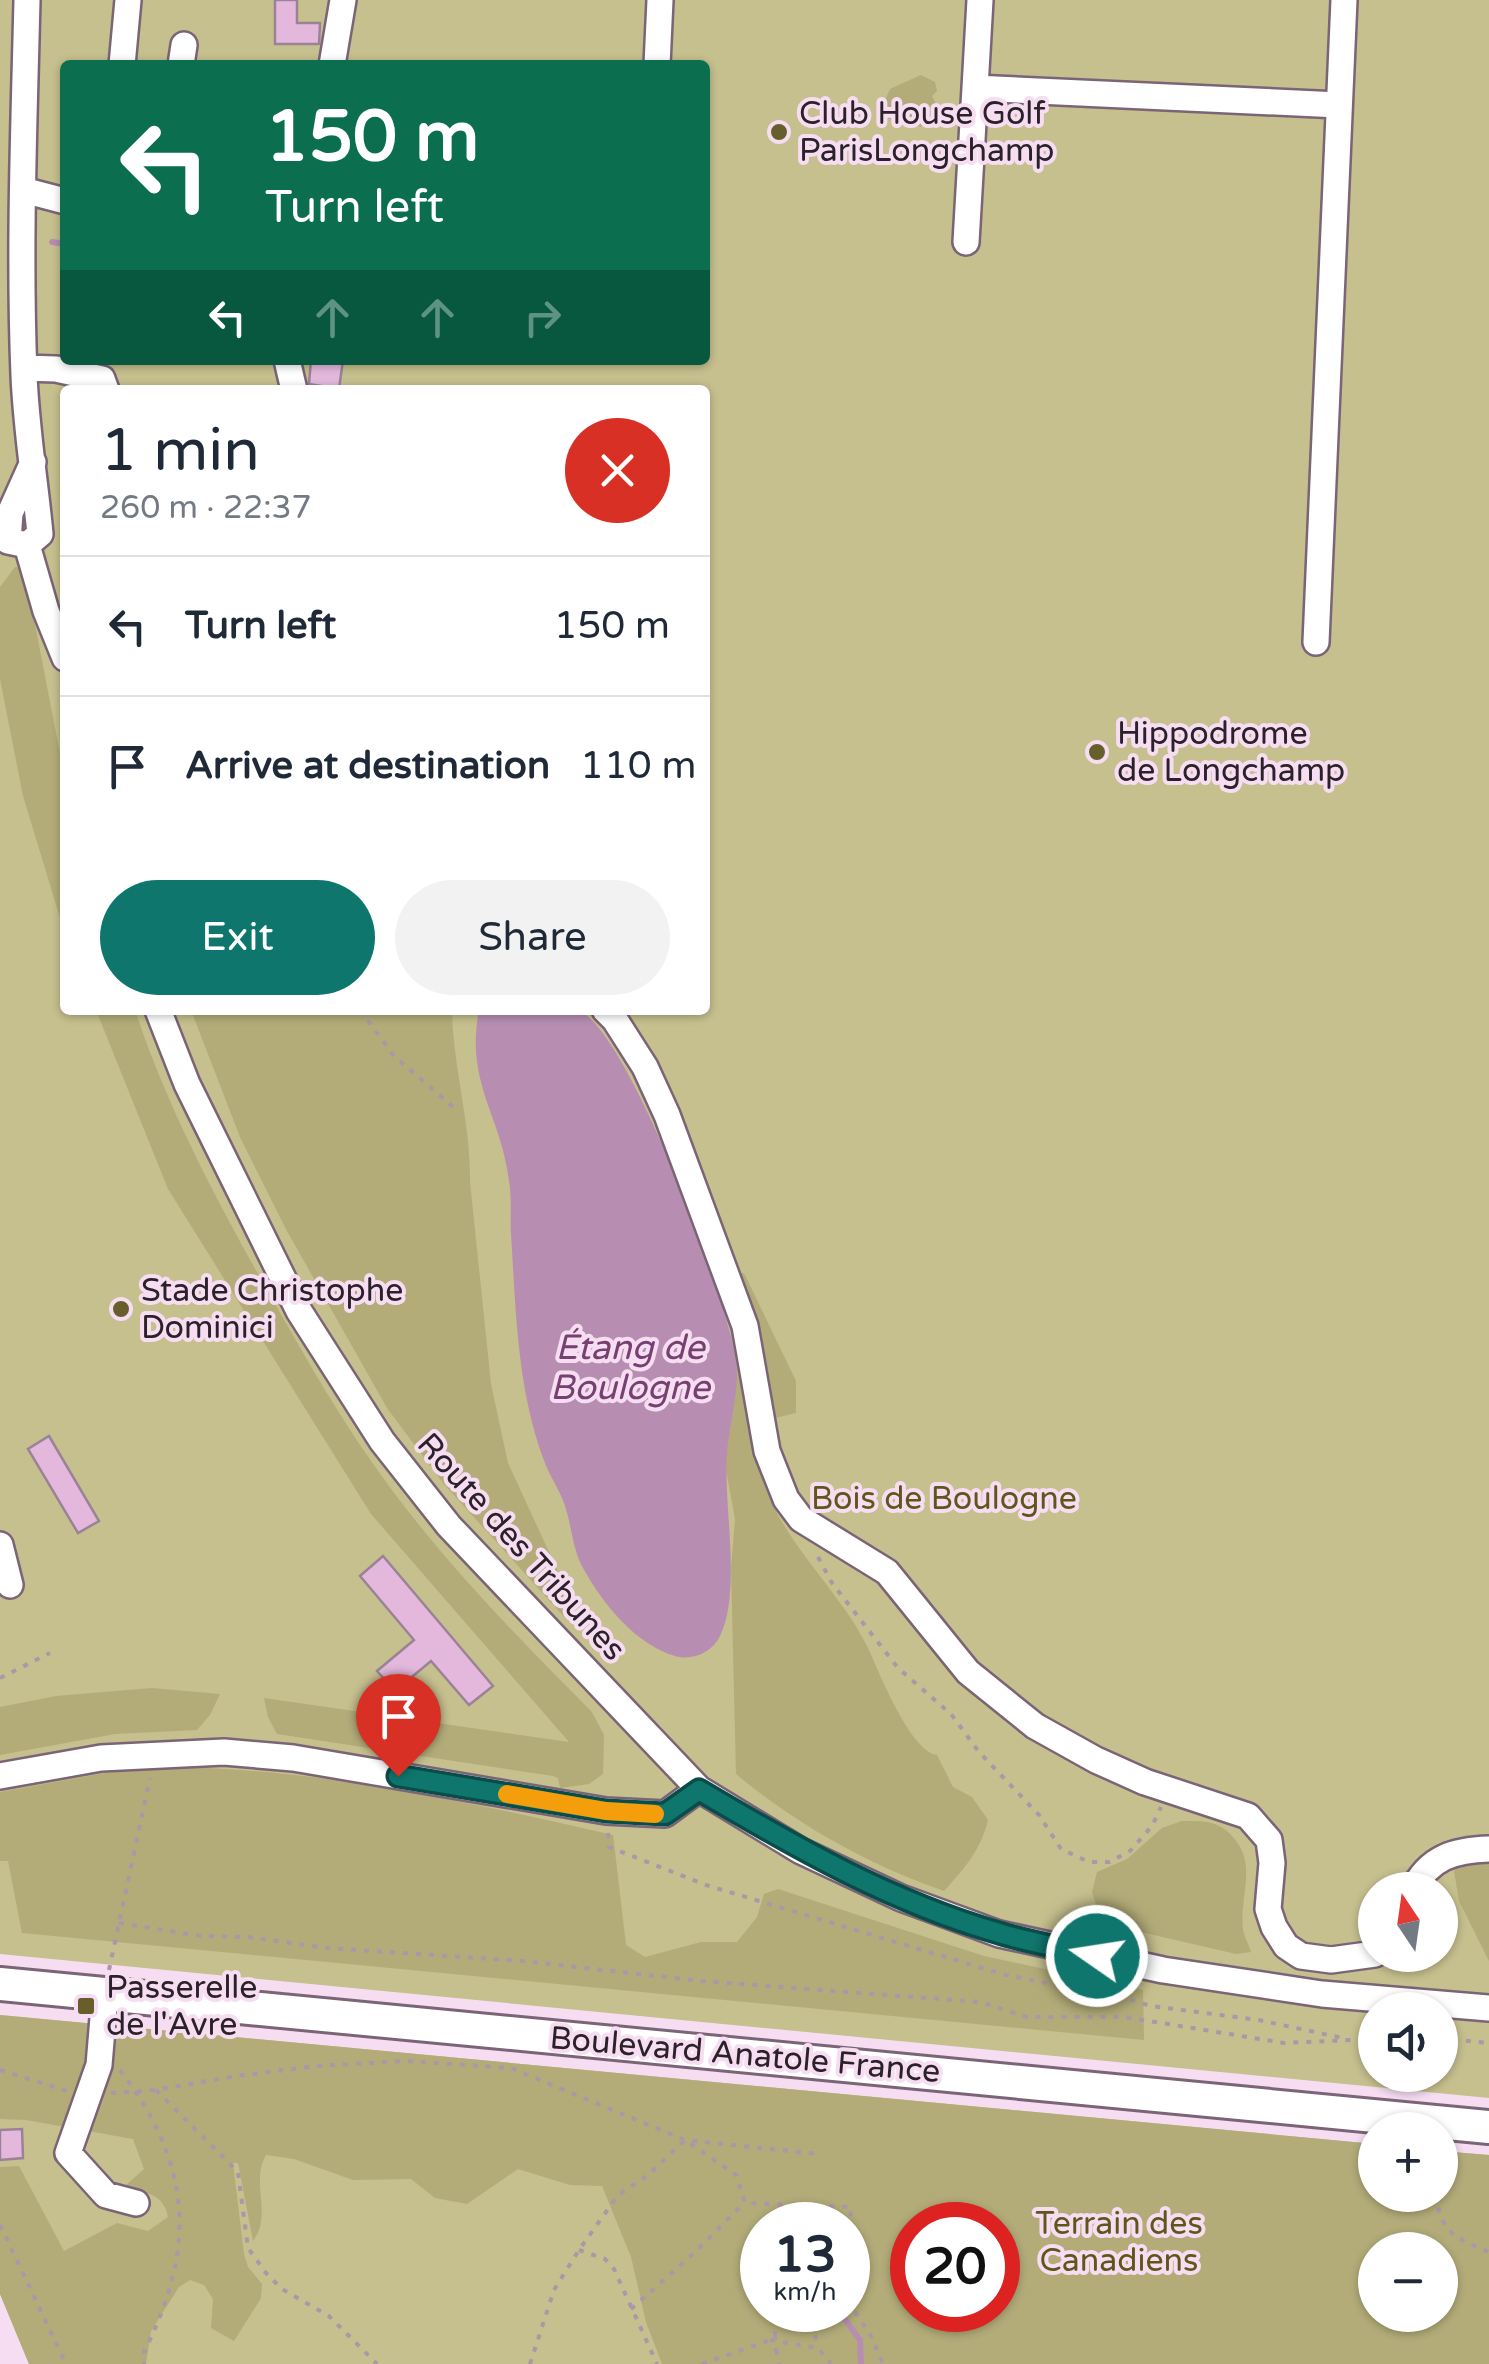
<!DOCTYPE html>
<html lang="en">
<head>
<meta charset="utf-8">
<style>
  body { margin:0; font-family:"Varela Round",sans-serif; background:#f2f2f3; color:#1f2937; height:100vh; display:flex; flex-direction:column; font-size:38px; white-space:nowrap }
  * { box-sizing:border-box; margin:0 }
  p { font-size:32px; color:#747a83 }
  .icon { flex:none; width:55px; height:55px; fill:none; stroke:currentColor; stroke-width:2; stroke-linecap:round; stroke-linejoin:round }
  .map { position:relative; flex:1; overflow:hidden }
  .side { position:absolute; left:60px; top:385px; width:650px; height:630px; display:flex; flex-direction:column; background:#fff; border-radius:10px; box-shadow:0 2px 8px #0004 }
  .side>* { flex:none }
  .top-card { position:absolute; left:60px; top:60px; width:650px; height:305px; border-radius:10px; box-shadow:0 2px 8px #0004; background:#0b6e4f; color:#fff; overflow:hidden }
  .needle { width:65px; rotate:347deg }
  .buttons { position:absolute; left:1358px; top:1872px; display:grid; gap:20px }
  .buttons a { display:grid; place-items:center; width:100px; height:100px; border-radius:50%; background:#fff; box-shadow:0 2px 8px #0004; font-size:50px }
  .speed { position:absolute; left:740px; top:2202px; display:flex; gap:20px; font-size:50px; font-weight:700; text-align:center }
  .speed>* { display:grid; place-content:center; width:130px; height:130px; border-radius:50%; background:#fff; box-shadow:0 2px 8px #0004; line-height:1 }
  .speed small { font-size:25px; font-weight:400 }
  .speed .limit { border:15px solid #d22; background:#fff; color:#111 }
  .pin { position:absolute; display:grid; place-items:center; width:85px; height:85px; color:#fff; margin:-102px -42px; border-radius:50% 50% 50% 0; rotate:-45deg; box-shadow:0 0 10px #0007 }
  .pin .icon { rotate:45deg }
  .me { position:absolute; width:110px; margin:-55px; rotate:283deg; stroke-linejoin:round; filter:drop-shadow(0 0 8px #0008) }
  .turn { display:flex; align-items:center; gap:35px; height:210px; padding:0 40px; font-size:45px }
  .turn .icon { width:130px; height:130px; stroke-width:2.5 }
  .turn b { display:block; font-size:70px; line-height:85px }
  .lanes { display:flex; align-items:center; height:95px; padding:0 40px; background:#0003; justify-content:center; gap:50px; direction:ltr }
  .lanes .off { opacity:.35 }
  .round { display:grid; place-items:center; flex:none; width:105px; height:105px; border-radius:52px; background:#f2f2f3 }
  .head { display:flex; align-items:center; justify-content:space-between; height:170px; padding:0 40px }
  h1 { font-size:60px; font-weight:600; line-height:75px }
  .cta { display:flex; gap:20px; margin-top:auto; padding:20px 40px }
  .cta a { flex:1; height:115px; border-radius:60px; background:#0f766e; color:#fff; font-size:40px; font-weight:600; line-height:115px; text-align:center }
  .cta a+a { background:#f2f2f3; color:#1f2937 }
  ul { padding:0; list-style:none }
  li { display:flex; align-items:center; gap:30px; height:140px; padding:0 40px; border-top:2px solid #e0e1e3 }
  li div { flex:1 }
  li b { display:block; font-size:38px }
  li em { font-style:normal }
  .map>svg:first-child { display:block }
  .green { fill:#c6bf8e; fill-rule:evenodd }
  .forest { fill:#b3ac79; fill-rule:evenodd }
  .water { fill:#b78eb2 }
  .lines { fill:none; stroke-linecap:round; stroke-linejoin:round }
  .stream { stroke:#b78eb2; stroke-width:6 }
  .building { fill:#e3b8dc; stroke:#9a8397; stroke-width:2.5 }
  .minor-casing { stroke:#7a6476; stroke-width:30 }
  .major-casing { stroke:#7a6476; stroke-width:38 }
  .path { stroke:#aa97a7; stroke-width:4; stroke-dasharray:5 8; stroke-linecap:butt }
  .minor { stroke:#fff; stroke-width:25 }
  .major { stroke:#fff; stroke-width:32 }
  .path-bridge { stroke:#aa97a7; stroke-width:4; stroke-dasharray:5 8; stroke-linecap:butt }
  .route-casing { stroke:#0a4d48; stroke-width:25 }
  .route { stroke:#0f766e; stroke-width:18 }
  .slow { stroke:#f59e0b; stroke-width:18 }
  .poi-dot { fill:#675f2b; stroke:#f6ddf2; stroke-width:4 }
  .labels { text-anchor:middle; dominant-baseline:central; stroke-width:8; stroke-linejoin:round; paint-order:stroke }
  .poi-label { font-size:32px; fill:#2a2129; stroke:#f6ddf2; text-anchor:start }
  .park-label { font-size:32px; fill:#5f561b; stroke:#f6ddf2 }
  .street-label { font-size:32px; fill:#2a2129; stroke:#f6ddf2 }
  .water-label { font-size:35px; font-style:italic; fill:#764070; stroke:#f6ddf2 }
</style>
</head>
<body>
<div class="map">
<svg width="1489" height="2364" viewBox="0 0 1489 2364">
  <rect width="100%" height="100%" fill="#f6ddf2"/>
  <path class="green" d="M0 0H1489V2098L0 1954ZM65 65H705V360H65ZM65 390H705V1010H65ZM1375 1890H1440V1955H1375ZM1375 2010H1440V2075H1375Z
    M0 2015 1375 2144V2195H1440V2151L1489 2155 1488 2364H29L0 2294ZM762 2225H848V2310H762ZM912 2225H998V2310H912ZM1375 2250H1440V2315H1375Z"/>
  <path class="forest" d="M921 75 935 82 937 91 932 96 939 110 933 120 920 127 905 118 888 119 886 98 890 89Z
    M15 567 24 568 65 779V934L23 796 0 679V587Z
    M96 1010H135C165 1101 210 1188 257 1272 293 1335 329 1401 371 1461 434 1552 514 1634 592 1712L604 1735 603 1774 589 1784 560 1788 558 1778 553 1776 277 1734 268 1717 264 1698 569 1742 371 1514 168 1189Z
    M191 1010H452C453 1068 471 1124 470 1182L491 1384 508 1463 561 1578 566 1619 443 1483 387 1408 287 1231 240 1137Z
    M744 1273 796 1381V1413L755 1423C757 1440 757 1460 762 1477 779 1539 840 1590 868 1648 879 1672 910 1751 937 1755L953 1787 972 1797 988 1820C981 1850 964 1869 944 1891 869 1865 797 1825 736 1774L731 1568 735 1519 719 1431 731 1335 721 1278Z
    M152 1688 220 1694 210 1715 197 1730 115 1734 0 1755V1707L56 1696Z
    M160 1767C314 1767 463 1801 613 1835L626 1945 645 1957 701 1942H737L757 1917 764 1894 778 1889 984 1956 1143 1990 1144 2040 22 1933 8 1861H0V1792L105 1773Z
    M1182 1821C1203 1821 1218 1820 1233 1837 1258 1865 1239 1896 1243 1929 1244 1936 1249 1945 1251 1952L1236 1954 1102 1923 1092 1892 1097 1872 1127 1859 1162 1828Z
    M1469 1853 1489 1855V1961L1459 1901 1454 1871Z
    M0 2015 1375 2144V2195H1440V2151L1489 2155V2364H662L646 2322 631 2257 602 2186 570 2185 518 2169 467 2204 435 2198 411 2179 353 2180 294 2159 266 2155C250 2183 273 2214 253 2241L238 2163H233L244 2254 248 2267 262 2284 261 2298 234 2341 211 2328 213 2299 204 2285 190 2280 179 2287 151 2331 146 2364H29L0 2294V2167L19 2166 64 2251 117 2223 148 2231 168 2217C164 2193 144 2192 124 2187L144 2169 133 2139 26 2120 0 2119ZM762 2225H848V2310H762ZM912 2225H998V2310H912ZM1375 2250H1440V2315H1375Z"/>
  <path class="water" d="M479 1010C496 1010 567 1006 578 1010 629 1030 730 1305 736 1362 740 1393 729 1423 727 1453 723 1504 742 1591 720 1636 712 1653 692 1661 675 1656 635 1644 603 1604 583 1568 573 1550 572 1529 566 1509 562 1495 553 1481 547 1468 517 1394 516 1312 511 1234 510 1217 512 1198 509 1181 501 1114 465 1084 479 1010Z"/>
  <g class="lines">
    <path class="stream" d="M52 242 65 244
      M838 2310 860 2340 861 2364"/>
  </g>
  <path class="building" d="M275 0H297V23H320L319 44H275Z
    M311 360H343L339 389 309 384Z
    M49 1436 99 1521 78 1533 28 1449Z
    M383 1556 493 1686 469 1705 431 1661 395 1691 377 1671 414 1640 360 1576Z
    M22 2129 23 2158 0 2160V2130Z"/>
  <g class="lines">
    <g class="minor-casing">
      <path id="minor" d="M27 0C24 125 19 250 24 375 26 428 35 481 40 534L27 545 8 541 10 513 33 462
        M122 65 128 0
        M181 65 184 45
        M332 65 343 0
        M657 65 660 0
        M975 88 980 0
        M23 190 65 201
        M966 242 975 88 1339 105
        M287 360 294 390
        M24 368 56 369 102 379 106 390
        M27 545 46 611 65 658
        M1316 642 1344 0
        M158 1010 187 1084 299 1311 382 1441 449 1526 699 1789 801 1851 901 1898 999 1934 1163 1970 1322 1994 1489 2008
        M605 1010 615 1020 645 1067 667 1115 745 1326 767 1451 786 1499 801 1519 887 1572 968 1672 1035 1726 1096 1760 1145 1782 1248 1816 1269 1840 1272 1863 1268 1909 1274 1927 1286 1946 1301 1956 1331 1960 1375 1954
        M0 1545 10 1585
        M0 1776 101 1758 224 1752 293 1758 606 1811 665 1814 699 1789
        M1413 1890C1429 1857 1455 1850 1489 1849
        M105 1994 99 2065 68 2153 106 2195 136 2203"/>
    </g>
    <g class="major-casing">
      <path id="major" d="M0 1984 1489 2127"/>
    </g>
    <path class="path" d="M360 1010 394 1056 453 1107
      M818 1557 832 1583 898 1668 951 1714 979 1752 1039 1815 1061 1849 1089 1862H1109L1130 1851 1152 1826 1161 1807
      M0 1678 50 1653
      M608 1833 609 1847 706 1885 1002 1974 1065 1987 1089 1986 1151 2006 1259 2020 1347 2039
      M119 1923 201 1936 248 1937 327 1948 523 1961 701 1981 981 2002 1027 2017H1125L1284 2043 1375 2039
      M109 1970 150 1778
      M1440 2038 1489 2043
      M0 2070 67 2091
      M120 2070C192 2165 197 2246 144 2352V2364
      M156 2090 238 2172 248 2248 266 2273 282 2289 329 2316 377 2364
      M111 2093 156 2090 236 2076 317 2066 405 2061 511 2068 685 2140 818 2154
      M1436 2195C1441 2234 1456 2238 1489 2252
      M0 2225 66 2364
      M579 2250 605 2259 614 2269 657 2364
      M848 2301 871 2336 883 2364
      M631 2309 693 2254 744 2203
      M812 2310 811 2320 818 2348
      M770 2340 818 2348 831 2364
      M776 2350 779 2364
      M530 2364 554 2290 579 2250 618 2195 648 2175 685 2140 736 2175 745 2203 851 2207 848 2265
      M702 2364 770 2340 775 2335V2310"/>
    <use href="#minor" class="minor"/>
    <use href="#major" class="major"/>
    <path class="path-bridge" d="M775 2335 776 2350"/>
  </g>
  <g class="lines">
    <g class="route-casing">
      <path id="route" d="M398 1776 606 1811 665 1814 699 1790C795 1847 891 1902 999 1933 1031 1943 1065 1948 1097 1956"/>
    </g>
    <use href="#route" class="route"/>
    <path class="slow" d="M507 1794 606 1811 655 1814"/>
  </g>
  <g class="poi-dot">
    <circle cx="779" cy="132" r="10"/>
    <circle cx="1097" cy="752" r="10"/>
    <circle cx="121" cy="1309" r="10"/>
    <rect x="76" y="1996" width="20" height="20" rx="5"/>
  </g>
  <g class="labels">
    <g class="poi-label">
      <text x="799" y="114">Club House Golf<tspan x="799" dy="37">ParisLongchamp</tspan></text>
      <text x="1117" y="734">Hippodrome<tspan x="1117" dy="37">de Longchamp</tspan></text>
      <text x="141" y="1291">Stade Christophe<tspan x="141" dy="37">Dominici</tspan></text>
      <text x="106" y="1988">Passerelle<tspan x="106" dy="37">de l'Avre</tspan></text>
    </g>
    <g class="park-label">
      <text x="944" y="1499">Bois de Boulogne</text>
      <text x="1119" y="2224">Terrain des<tspan x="1119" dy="37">Canadiens</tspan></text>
    </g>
    <g class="street-label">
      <text transform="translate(521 1547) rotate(48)">Route des Tribunes</text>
      <text transform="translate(745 2055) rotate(5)">Boulevard Anatole France</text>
    </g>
    <g class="water-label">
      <text x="630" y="1348">Étang de<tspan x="630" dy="40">Boulogne</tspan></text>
    </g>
  </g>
</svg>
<div class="buttons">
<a><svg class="needle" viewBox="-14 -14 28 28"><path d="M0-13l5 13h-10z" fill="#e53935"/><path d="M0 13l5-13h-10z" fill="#747a83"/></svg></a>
<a><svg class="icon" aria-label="sound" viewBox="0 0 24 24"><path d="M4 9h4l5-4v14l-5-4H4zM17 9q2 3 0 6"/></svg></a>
<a>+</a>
<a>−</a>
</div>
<div class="speed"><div>13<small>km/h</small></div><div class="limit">20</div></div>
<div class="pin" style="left:398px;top:1776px;background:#d93025"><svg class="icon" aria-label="arrive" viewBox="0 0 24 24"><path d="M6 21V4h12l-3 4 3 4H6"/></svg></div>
<svg class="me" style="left:1097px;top:1956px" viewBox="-20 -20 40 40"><circle r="17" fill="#0f766e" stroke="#fff" stroke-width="3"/><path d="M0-11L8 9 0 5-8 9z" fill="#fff"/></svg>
<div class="top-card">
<div class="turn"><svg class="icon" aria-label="left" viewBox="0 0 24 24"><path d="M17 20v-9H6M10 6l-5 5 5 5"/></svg><div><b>150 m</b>Turn left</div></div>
<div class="lanes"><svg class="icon" aria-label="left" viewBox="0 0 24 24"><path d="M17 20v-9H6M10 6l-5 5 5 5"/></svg><svg class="icon off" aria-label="ahead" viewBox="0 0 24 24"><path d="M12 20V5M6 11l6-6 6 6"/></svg><svg class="icon off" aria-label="ahead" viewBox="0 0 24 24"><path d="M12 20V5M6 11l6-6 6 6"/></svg><svg class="icon off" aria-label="right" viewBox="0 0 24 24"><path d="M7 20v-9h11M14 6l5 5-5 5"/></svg></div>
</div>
<section class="side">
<div class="head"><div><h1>1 min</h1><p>260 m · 22:37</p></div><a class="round" style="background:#d93025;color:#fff"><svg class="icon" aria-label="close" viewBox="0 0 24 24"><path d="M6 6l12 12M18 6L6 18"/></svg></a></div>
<ul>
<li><svg class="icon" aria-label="left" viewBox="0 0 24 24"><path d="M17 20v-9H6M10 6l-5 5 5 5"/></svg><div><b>Turn left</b></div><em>150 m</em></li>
<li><svg class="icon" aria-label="arrive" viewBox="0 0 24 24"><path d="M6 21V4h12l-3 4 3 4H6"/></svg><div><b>Arrive at destination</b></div><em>110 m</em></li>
</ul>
<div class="cta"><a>Exit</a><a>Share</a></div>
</section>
</div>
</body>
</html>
